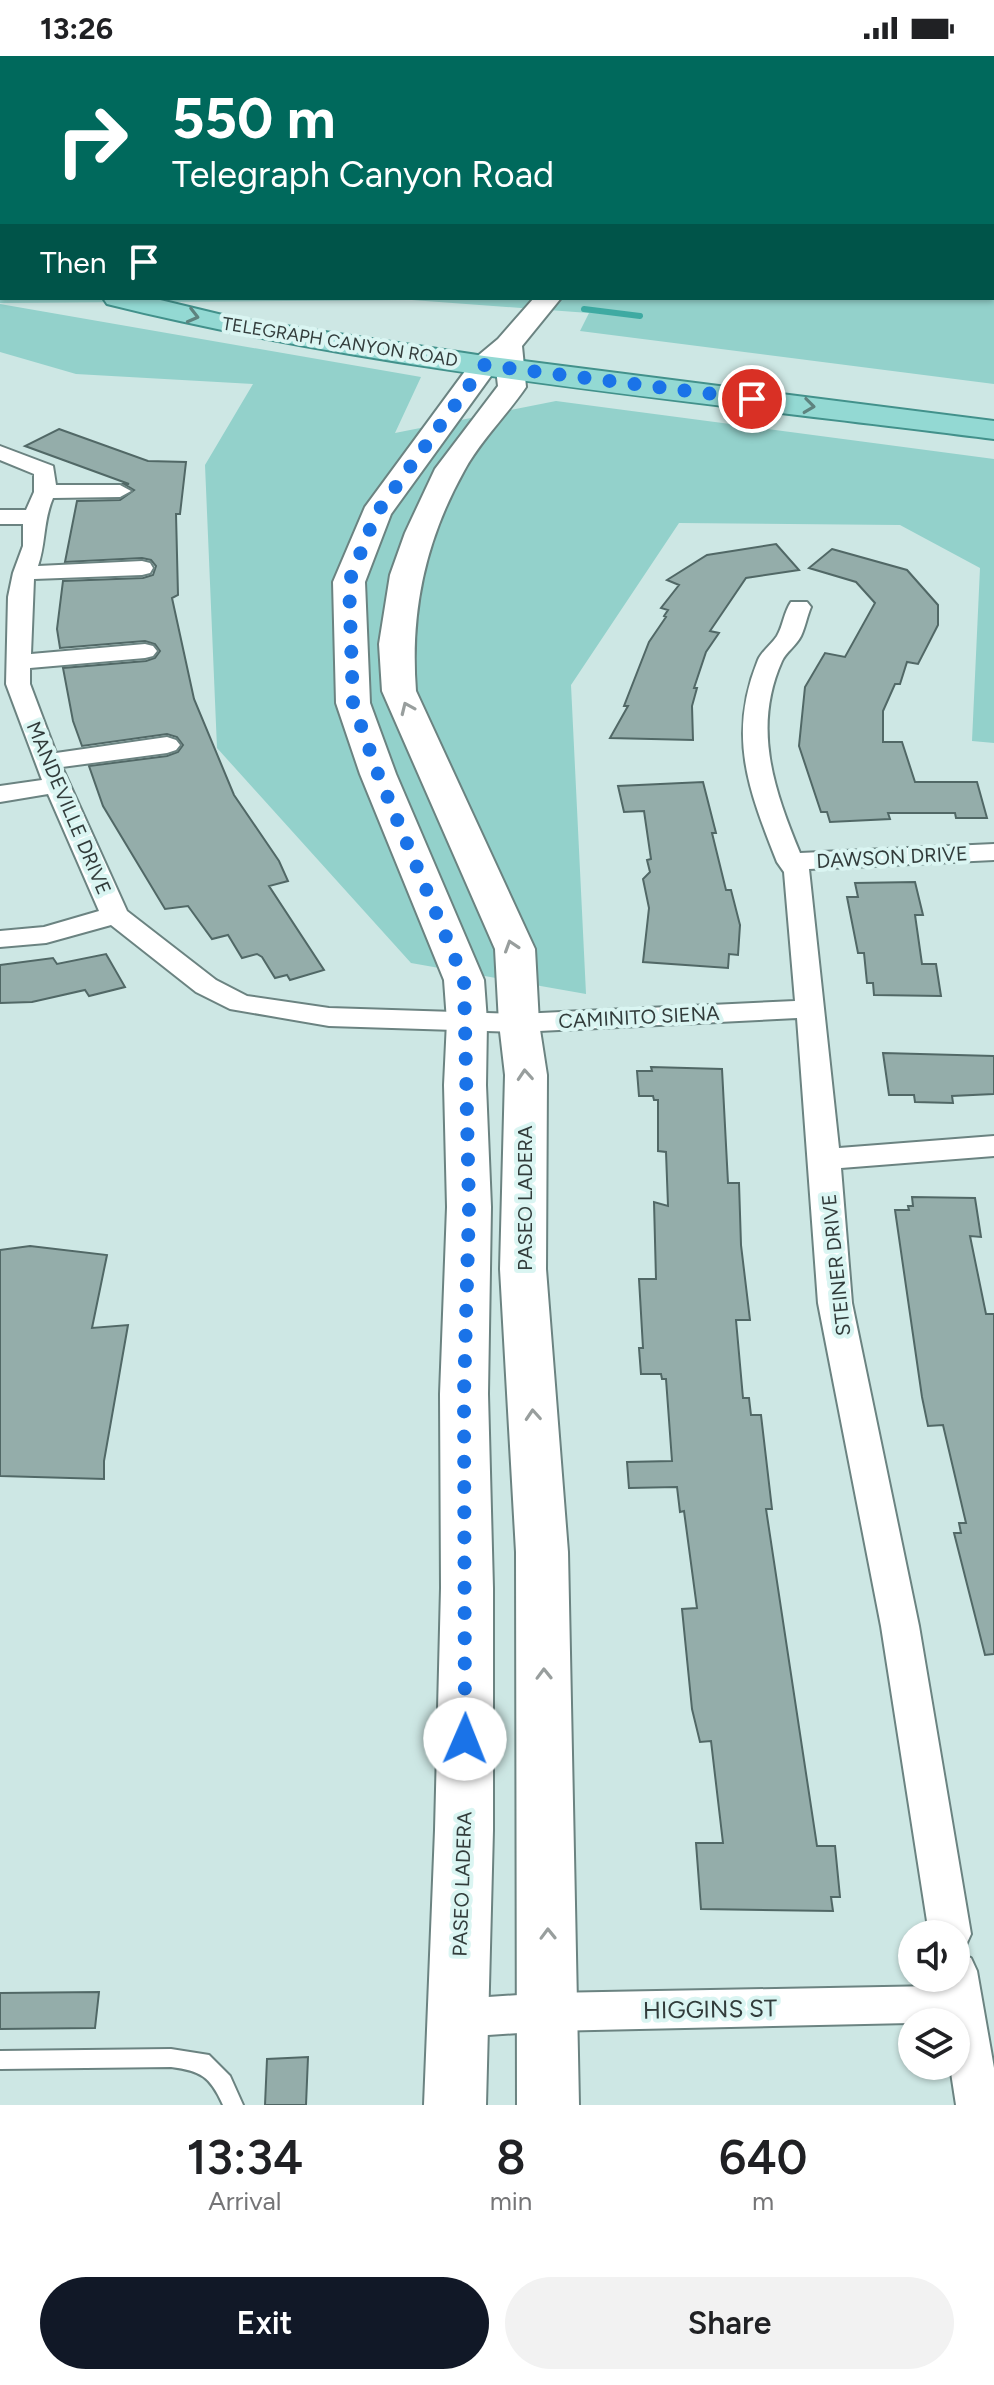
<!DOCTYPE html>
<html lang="en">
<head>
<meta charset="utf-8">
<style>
  body { margin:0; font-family:Figtree,sans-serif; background:#f2f2f2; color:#202124; height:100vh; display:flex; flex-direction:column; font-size:30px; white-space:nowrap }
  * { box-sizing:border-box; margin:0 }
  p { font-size:26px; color:#757577 }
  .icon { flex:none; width:44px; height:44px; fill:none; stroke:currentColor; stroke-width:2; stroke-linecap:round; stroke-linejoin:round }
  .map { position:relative; height:2049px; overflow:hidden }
  .details { display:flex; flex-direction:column; background:#fff; flex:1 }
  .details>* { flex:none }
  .banner { position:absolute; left:0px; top:0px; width:994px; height:244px; box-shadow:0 2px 6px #0004; background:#00695c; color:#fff; overflow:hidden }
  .fabs { position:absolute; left:898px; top:1864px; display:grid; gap:16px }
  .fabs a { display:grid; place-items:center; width:72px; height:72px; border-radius:50%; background:#fff; box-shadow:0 2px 6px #0004; font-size:40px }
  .pin { position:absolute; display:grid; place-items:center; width:68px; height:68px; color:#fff; margin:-34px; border:4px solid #fff; border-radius:50%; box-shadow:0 2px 8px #0007 }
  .me { position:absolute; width:88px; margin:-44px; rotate:1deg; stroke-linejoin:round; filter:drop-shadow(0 0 6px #0008) }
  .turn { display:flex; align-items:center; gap:28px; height:168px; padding:0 40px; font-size:36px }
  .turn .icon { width:104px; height:104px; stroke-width:2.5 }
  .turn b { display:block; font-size:56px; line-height:68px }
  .then { display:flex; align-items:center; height:76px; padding:0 40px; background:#0003; gap:16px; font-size:30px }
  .eta { display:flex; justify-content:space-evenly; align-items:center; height:136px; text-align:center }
  .eta b { font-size:48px; font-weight:600; line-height:56px }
  .action { display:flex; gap:16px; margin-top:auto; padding:16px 40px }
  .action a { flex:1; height:92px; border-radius:48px; background:#111827; color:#fff; font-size:32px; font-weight:600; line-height:92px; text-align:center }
  .action a+a { background:#f2f2f2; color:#202124 }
  .status { display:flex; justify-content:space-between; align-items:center; height:56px; padding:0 40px; background:#fff; direction:ltr }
  .status svg { height:22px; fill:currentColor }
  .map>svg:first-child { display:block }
  .green { fill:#93d1cb }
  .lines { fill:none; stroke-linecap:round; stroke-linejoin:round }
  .stream { stroke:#3eaaa2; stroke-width:6 }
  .building { fill:#94adaa; stroke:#516866; stroke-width:2 }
  .lane-casing { stroke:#6b8381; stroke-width:4 }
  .street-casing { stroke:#6b8381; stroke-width:4 }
  .secondary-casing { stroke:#6b8381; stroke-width:4 }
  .primary-casing { stroke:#42918b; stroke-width:4 }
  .lane { fill:#fff; fill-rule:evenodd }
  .street { fill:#fff; fill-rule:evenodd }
  .secondary { fill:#fff; fill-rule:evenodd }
  .primary { fill:#93d9d3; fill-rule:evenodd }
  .oneway { stroke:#5e837f }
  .oneway2 { stroke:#989e9d }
  .route { stroke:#1a73e8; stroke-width:14; stroke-dasharray:0 25.2 }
  .labels { text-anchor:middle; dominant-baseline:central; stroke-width:8; stroke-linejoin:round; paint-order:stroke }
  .far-street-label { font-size:18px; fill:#323c3b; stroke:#daf5f2 }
  .street-label { font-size:20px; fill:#323c3b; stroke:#daf5f2 }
  .near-street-label { font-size:24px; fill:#323c3b; stroke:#daf5f2 }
</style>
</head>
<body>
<div class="status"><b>13:26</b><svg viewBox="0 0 49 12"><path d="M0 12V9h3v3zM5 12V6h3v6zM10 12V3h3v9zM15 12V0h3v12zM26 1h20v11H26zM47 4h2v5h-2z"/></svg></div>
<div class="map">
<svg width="994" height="2049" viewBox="0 0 994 2049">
  <rect width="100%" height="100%" fill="#cde7e4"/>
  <path class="green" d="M853 0H994V328L580 275 589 257 412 244 0 247V54L2 242H992V2H848Z
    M0 248 421 321 395 377 556 345 994 403V687L972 685 980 512 900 469 679 467 571 629 586 938 411 907 217 692 205 409 253 328 76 318 0 296Z"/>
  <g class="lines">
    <path class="stream" d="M584 253 640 260"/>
  </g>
  <path class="building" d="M59 373 148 405 186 406 180 458H176L178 539 172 542 194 643 234 739 279 805 288 825 269 830 324 914 290 924 287 919 275 922 262 901 257 898 242 902 228 879 212 883 188 850 165 853 103 750 89 710 167 700 178 696 183 689 177 681 167 678 82 690 73 665 63 612 146 605 155 602 160 595 155 588 145 585 60 592 57 573 63 525 143 522 153 519 156 510 151 504 142 502 65 506 77 445 120 444 134 434 124 428H129L25 390Z
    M776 488 799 514 746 522 710 575 719 577 706 596 694 632H697L692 650 693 684 610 682 628 650H624L649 586 666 561 664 560 668 554 661 552 679 529 667 524 707 499Z
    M832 493 907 514 938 549V569L918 608 907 606 900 628H895L883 655V686H902L915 726H977L987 762H956L955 757H888L890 763 830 766 827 756H821L799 690 805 631 825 597 845 601 875 547 856 526 809 512Z
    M703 726 716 777H712L726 834H731L740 869 738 899 729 898 728 912 643 906 649 852 643 823 650 816 647 804 651 803 644 755 624 756 618 730Z
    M915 826 923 859H915L922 908H936L941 940 874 939 873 927H867L864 897H858L847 841H858L855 827Z
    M106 898 125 931 89 940 85 934 32 946 0 947V909L53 902 57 908Z
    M883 997 994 1000V1038L952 1040 953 1047 915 1046 914 1039H889Z
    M651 1011 722 1013 728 1127H739L741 1189 750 1264H736L743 1342H749L751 1359H761L772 1453H766L817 1790H835L840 1841H831L833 1855 701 1853 696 1787H723L711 1685 700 1686 692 1653 682 1553 697 1552 684 1455 680 1456 677 1431 629 1432 627 1406 672 1405 666 1323H662L661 1318H641L639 1292H643L639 1223H656L654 1146 668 1150 666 1096 658 1095V1044H654L653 1040H639L637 1015H652Z
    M912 1141 975 1142 981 1181 970 1180 986 1258H994V1598L985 1599 954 1477H961L959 1467H966L943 1369 928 1370 922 1341 895 1154H909L908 1150H913Z
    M30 1190 107 1199 92 1272 128 1269 104 1405V1423L0 1420V1194Z
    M99 1936 95 1972 0 1973V1937Z
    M308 2001 306 2049H265L267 2003Z"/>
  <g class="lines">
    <g class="lane-casing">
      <path id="lane" d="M171 1993 209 1999 230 2020 243 2049H223C210 2020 201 2015 171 2011L0 2013V1995Z"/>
    </g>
    <g class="street-casing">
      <path id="street" d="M194 0H210L211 2H195Z
        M0 84 2 85V95L0 94Z
        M0 390 53 410 56 429H120L131 435 120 441 53 442C43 465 46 487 38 510L142 505 150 507 153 512 150 517 142 519 34 523 31 598 145 588 153 590 157 595 153 600 145 602 30 612V628L56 697 167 681 176 684 180 689 176 694 167 697 62 711 127 855 216 924 247 940 329 952 519 958 795 945 784 816 777 806C749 735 727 680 758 604 762 595 771 589 777 580 783 570 784 556 791 546H807L811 551C807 560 805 572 801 580 796 590 786 596 782 605 752 672 774 734 800 797L994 788V804L809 813 839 1092 994 1080V1100L841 1112 852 1247 919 1570 971 1878 965 1891 956 1894V1878H929L881 1570 818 1247 797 962 519 976 329 970 230 953 196 936 111 869 46 887 0 891V875L44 871 99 855 48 738 0 746V730L42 724 6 628 8 541 13 517 23 490V468H0V454H26L34 436V418L0 404Z
        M956 1896 971 1902 977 1915 994 2012V2049H956L950 2010H956V1966L549 1975 459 1981 444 1976 437 1962 444 1948 459 1943 549 1937 937 1930 936 1922H956Z"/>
    </g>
    <g class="secondary-casing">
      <path id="secondary" d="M992 41H994V55H992Z
        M534 242H561L522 290 526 331C507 359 480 385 464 415 425 485 410 556 416 635L535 893 539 967 547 1019 546 1213 568 1496 579 2049H517L516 1496 500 1213 505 1019 499 967 495 893 382 635 379 588 390 519 405 477 435 413 498 330 496 313 391 458 365 526 370 647 396 718 484 924 487 965 486 1029 491 1151 488 1338 493 1532V1774L486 2049H424L435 1774 441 1532 440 1338 447 1151 444 1029 447 965 444 924 360 718 336 647 333 526 365 451 474 303 498 283Z"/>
    </g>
    <g class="primary-casing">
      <path id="primary" d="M0 204H2V220H0Z
        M103 242H152L239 263 484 300 994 365V383C700 345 394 319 107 248Z"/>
    </g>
    <use href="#lane" class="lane"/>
    <use href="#street" class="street"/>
    <use href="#secondary" class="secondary"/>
    <use href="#primary" class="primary"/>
  </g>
  <defs><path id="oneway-chevron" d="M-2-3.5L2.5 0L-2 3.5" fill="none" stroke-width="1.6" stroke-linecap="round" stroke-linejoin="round" transform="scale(2)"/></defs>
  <g class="oneway">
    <use href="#oneway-chevron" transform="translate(193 260) rotate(14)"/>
    <use href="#oneway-chevron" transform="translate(809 350) rotate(7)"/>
  </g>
  <g class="oneway2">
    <use href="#oneway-chevron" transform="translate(407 652) rotate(-114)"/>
    <use href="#oneway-chevron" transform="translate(511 890) rotate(-108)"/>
    <use href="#oneway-chevron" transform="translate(525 1019) rotate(-94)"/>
    <use href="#oneway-chevron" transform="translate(533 1359) rotate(-94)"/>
    <use href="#oneway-chevron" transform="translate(544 1618) rotate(-91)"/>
    <use href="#oneway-chevron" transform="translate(548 1878) rotate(-91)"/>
  </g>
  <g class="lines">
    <path class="route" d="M465 1683 464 1338 469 1151 464 924 378 718 353 647 349 526 376 458 484 309 752 343"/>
  </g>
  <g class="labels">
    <g class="far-street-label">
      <text transform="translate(340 286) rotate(9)">TELEGRAPH CANYON ROAD</text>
    </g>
    <g class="street-label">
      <text transform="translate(69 752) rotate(67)">MANDEVILLE DRIVE</text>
      <text transform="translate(892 801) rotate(-3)">DAWSON DRIVE</text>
      <text transform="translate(639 961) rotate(-3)">CAMINITO SIENA</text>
      <text transform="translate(525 1142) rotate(-90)">PASEO LADERA</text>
      <text transform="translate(836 1209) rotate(-96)">STEINER DRIVE</text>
      <text transform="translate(462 1828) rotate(-88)">PASEO LADERA</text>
    </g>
    <g class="near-street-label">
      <text transform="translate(710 1953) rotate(-1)">HIGGINS ST</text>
    </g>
  </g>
</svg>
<div class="fabs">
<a><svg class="icon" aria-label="sound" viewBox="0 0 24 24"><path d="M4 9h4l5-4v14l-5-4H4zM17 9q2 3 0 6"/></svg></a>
<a><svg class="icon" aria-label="layers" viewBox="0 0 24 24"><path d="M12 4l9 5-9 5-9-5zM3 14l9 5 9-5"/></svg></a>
</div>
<div class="pin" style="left:752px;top:343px;background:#d93025"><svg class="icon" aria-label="arrive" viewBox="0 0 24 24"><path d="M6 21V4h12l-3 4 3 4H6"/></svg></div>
<svg class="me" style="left:465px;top:1683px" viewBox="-20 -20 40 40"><circle r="19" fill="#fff"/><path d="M0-13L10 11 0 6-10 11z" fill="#1a73e8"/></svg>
<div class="banner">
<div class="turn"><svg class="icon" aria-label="right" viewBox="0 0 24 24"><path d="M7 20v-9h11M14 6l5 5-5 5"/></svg><div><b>550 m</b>Telegraph Canyon Road</div></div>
<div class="then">Then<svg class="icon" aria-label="arrive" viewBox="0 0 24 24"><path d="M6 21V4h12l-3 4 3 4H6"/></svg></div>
</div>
</div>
<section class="details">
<div class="eta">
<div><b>13:34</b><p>Arrival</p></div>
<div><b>8</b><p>min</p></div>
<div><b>640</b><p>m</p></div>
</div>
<div class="action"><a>Exit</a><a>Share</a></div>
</section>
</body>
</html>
